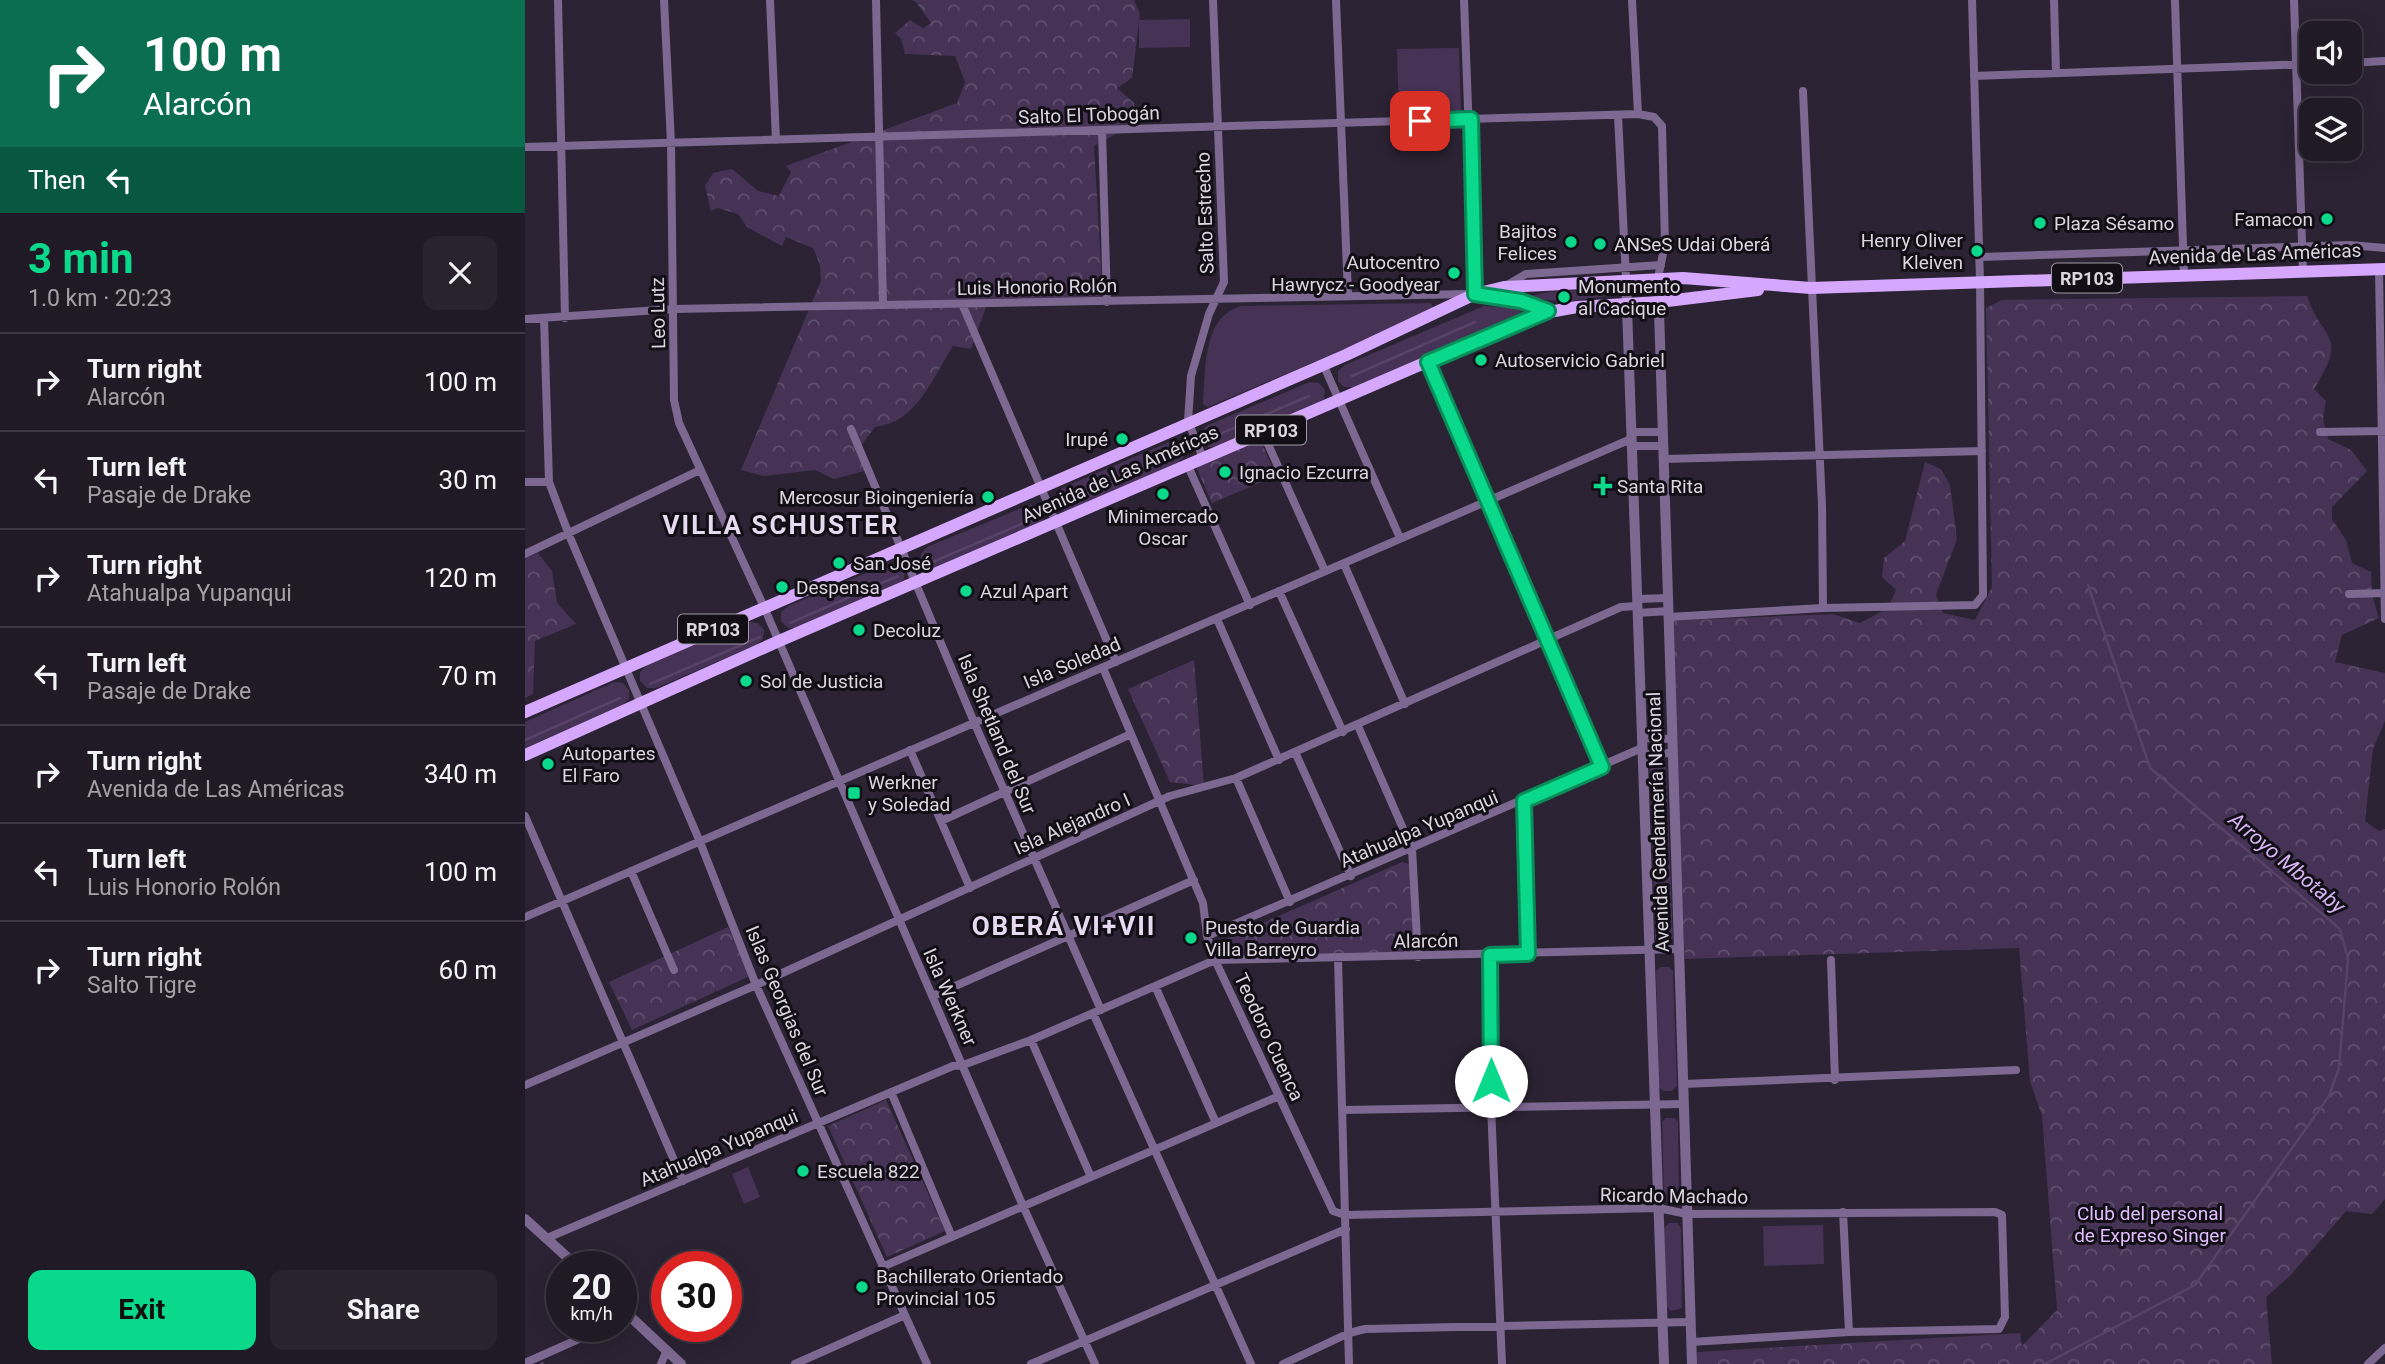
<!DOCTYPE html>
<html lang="en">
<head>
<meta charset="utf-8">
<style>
  body { margin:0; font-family:Roboto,sans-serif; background:#28232e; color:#f1f3f6; height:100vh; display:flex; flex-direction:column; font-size:26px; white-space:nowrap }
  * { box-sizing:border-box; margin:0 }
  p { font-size:23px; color:#a2a1a7 }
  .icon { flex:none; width:38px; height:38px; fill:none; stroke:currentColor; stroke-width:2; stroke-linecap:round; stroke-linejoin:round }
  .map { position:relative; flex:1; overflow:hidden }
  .side { display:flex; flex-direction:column; background:#201a26; width:525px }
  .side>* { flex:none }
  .guide { background:#0b6e4f; color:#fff; overflow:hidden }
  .controls { position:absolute; left:1774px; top:21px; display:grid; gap:14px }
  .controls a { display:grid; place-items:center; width:63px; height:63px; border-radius:14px; background:#201a26; box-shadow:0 4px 18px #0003,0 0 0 2px #3d3843; font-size:35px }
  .speed { position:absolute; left:21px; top:1251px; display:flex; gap:14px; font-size:35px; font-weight:700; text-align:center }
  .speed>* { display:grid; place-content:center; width:91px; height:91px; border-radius:50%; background:#201a26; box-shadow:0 4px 18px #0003,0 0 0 2px #3d3843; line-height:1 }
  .speed small { font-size:18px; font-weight:400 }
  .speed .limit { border:10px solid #d22; background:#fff; color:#111 }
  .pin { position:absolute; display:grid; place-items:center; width:60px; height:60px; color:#fff; margin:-30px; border-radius:14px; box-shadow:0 4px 10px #0006 }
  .me { position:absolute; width:77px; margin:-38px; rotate:0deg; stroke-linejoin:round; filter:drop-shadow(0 0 5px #0008) }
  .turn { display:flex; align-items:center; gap:24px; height:147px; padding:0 28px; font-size:32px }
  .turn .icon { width:91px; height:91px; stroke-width:2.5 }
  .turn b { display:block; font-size:49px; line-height:60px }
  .then { display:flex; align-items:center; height:66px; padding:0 28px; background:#0003; gap:14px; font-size:26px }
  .round { display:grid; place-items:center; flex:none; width:74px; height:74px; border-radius:14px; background:#28232e }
  .summary { display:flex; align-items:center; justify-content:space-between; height:119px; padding:0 28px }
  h1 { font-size:42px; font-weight:700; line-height:52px; color:#0ad98b }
  .cta { display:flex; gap:14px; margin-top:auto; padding:14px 28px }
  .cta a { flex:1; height:80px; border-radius:14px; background:#0ad98b; color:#111; font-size:28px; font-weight:700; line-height:80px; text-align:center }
  .cta a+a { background:#28232e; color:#f1f3f6 }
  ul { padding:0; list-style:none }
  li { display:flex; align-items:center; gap:21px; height:98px; padding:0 28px; border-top:2px solid #3d3843 }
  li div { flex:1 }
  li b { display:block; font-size:26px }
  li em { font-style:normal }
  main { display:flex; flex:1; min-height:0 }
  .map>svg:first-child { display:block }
  .grass { fill:#453255 }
  .forest { fill:url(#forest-crowns) }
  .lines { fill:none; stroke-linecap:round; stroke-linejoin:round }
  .stream { stroke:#584267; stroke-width:2.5 }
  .minor { stroke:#7d6891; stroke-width:8 }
  .tertiary { stroke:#7d6891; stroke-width:10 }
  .primary { stroke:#d5a7fd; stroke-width:12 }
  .route-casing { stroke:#068d5a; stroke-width:18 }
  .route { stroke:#0ad98b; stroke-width:12 }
  .poi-dot { fill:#0ad98b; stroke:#120e15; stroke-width:2.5 }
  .labels { text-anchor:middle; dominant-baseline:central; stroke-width:6; stroke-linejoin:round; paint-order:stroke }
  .shield { fill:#120e15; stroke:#9f99a3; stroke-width:2 }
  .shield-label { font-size:18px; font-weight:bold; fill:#dbd5e0 }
  .street-label { font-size:19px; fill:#dbd5e0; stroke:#120e15 }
  .poi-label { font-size:19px; fill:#dbd5e0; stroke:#120e15; text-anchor:start }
  .park-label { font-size:19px; fill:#e0bdfe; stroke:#120e15 }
  .water-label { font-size:21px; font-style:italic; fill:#d5b3f4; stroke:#120e15 }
  .district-label { font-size:26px; font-weight:bold; letter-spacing:2px; fill:#e5daf0; stroke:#120e15 }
</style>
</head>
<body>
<main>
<section class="side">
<div class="guide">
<div class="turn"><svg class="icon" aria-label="right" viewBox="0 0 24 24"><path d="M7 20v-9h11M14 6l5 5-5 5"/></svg><div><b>100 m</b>Alarcón</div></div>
<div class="then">Then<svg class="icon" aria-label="left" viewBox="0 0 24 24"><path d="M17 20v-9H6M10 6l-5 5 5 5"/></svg></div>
</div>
<div class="summary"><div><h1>3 min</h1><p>1.0 km · 20:23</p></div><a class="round"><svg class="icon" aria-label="close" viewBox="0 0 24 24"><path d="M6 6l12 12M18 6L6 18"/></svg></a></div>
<ul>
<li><svg class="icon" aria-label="right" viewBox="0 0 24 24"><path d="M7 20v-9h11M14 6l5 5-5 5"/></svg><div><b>Turn right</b><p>Alarcón</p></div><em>100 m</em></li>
<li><svg class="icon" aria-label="left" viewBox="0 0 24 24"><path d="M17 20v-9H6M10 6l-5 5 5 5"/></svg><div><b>Turn left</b><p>Pasaje de Drake</p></div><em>30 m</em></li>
<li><svg class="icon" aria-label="right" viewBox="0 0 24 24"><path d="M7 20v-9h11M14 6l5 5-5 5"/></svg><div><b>Turn right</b><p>Atahualpa Yupanqui</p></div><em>120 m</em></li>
<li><svg class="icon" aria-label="left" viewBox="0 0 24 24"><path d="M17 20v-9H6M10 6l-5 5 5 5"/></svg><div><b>Turn left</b><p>Pasaje de Drake</p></div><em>70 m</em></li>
<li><svg class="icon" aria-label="right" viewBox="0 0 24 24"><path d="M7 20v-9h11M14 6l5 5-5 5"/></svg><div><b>Turn right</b><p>Avenida de Las Américas</p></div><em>340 m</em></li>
<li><svg class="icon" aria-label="left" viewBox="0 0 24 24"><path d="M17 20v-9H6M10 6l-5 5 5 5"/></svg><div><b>Turn left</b><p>Luis Honorio Rolón</p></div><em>100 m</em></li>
<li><svg class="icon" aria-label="right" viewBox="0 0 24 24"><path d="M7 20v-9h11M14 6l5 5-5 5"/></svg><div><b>Turn right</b><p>Salto Tigre</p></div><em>60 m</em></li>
</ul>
<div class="cta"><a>Exit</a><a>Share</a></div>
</section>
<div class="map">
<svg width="1860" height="1364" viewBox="0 0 1860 1364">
  <defs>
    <pattern id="forest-crowns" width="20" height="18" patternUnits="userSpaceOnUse" patternTransform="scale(1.75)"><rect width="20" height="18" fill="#453255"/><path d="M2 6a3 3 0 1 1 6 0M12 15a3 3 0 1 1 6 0" fill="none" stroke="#5f4f6d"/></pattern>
  </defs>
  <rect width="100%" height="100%" fill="#2b2333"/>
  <path class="grass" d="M665 19V47L614 48V20Z
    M934 48 936 114 874 116 872 49Z
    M1086 288 1090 295 1038 302 1001 297 1023 292Z
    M906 303 909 311 683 407 678 404C681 370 677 317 716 306Z
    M959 306 995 308 998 315 829 387H819L813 381V371L820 365Z
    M785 382 794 383 800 390 799 399 792 405 692 447H683L676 441V431L683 425Z
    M644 442H653L659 449 658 458 651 464 546 511H537L530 504 531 495 537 488Z
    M504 505H513L519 512 518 521 411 570H402L395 563 396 554 402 547Z
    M365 563H374L380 570 379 579 372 585 272 628H263L256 621V612L263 606Z
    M224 622 233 623 239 630 238 639 231 645 131 688H122L115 681V672L122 665Z
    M89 682 98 683 104 690V699L97 705 0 748V722Z
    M1129 761 1138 762 1141 770 1148 938 1142 943 1134 944 1130 939 1125 769Z
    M1136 967H1144L1148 971 1152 1086 1147 1091H1138L1134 1087 1131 971Z
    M1141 1118H1150L1153 1122 1154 1202 1149 1205 1139 1200 1137 1122Z
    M223 1167 235 1197 219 1204 207 1174Z
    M1144 1223H1152L1156 1228 1157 1308 1146 1311 1141 1305 1139 1228Z
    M1298 1225 1299 1264 1239 1266 1238 1226Z"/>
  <path class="forest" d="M386 0H609L615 14 607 78 592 88 609 103 612 122 569 146 578 301 461 307 446 349 428 346C407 378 393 422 350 427L337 444 339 471 309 479 290 470 239 476 216 470 296 281 295 265 288 248 261 237 257 246 222 227 213 214 193 208 186 211 180 186 188 173 207 169 233 191 254 196 266 172 261 166 432 103 440 82 430 56 380 54 376 39 370 33 385 20 398 28 406 23 391 2Z
    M1782 296C1798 343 1824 333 1789 389L1801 401 1798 419 1803 439 1826 450 1842 471 1807 507V519L1821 540 1827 563 1846 572 1847 595 1854 618 1817 635 1810 662 1860 673V721L1848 749 1840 821 1854 831 1860 829V1199L1847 1214 1821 1211 1765 1276 1741 1297 1747 1364H1172V1352L1495 1333 1497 1346 1532 1310 1517 1116 1505 1081 1494 948 1160 959 1142 621 1308 614 1335 623 1363 608 1371 590 1357 577 1359 558 1380 541 1400 462 1416 469 1425 485 1432 539 1411 595 1418 613 1450 620 1467 587 1461 308 1477 300Z
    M735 439 751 476 687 503 671 467Z
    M13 553 27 571 32 603 51 624 10 641 8 694 0 698V558Z
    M669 660 679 786 645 782 603 689Z
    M877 862 886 865 888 952 696 958 692 943Z
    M203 927 225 976 107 1030 84 982Z
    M361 1100 420 1231 362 1257 303 1126Z"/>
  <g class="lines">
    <path class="stream" d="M827 376 950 322
      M683 439 784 396
      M541 503 651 454
      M403 564 510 518
      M265 623 373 576
      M125 684 235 637
      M0 740 95 698
      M17 1363 18 1364
      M1520 1364 1670 1285 1804 1096 1814 1068 1823 959 1815 929 1625 768 1563 585"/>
    <path class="minor" d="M33 0 40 318
      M139 0 146 143 149 400 154 423 239 607 498 1206 570 1364
      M245 0 251 140
      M351 0 358 304
      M811 0 823 295
      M939 0 950 294
      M1107 0 1113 114
      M1529 0 1531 73
      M1650 0 1659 276
      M1769 0 1778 272
      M1825 63 1860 61
      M1449 76 1787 64
      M1093 115 1101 279
      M577 130 582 302
      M0 147 1113 114 1129 117 1137 126 1140 244 1133 278
      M1455 257 1825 245 1860 248
      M1854 270 1860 619
      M979 287 1001 274 1136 265
      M958 295 996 301 1023 311
      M437 304 591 662
      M19 318 24 482 44 535 175 842 231 985 402 1364
      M0 319 149 309 945 294
      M903 362 1077 767
      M798 364 875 538
      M326 429 449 722 576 1010
      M1106 432H1138
      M1795 432 1860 431
      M738 433 800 571
      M1106 446H1138
      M678 458 663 421 666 376 684 314 699 282 688 0
      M1139 459 1457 451
      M663 466 725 605
      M0 482H24
      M0 554 175 470
      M819 564 880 704
      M754 591 818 732
      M1824 594 1860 593
      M1112 599 1143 598
      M1298 608 1450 605 1458 595 1455 281 1447 0
      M1112 613 1144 611
      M1144 617 1298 608 1297 506 1278 91
      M692 619 754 760
      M578 668 678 903 682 936 690 960 808 1211 820 1215 1133 1208 1162 1214 1470 1212 1477 1215 1480 1317 1474 1329 1324 1332 1166 1342
      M833 726 887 849 893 957
      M1117 738 1148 739
      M385 750 445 888
      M770 752 826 876
      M1117 754 1148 753
      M711 778 765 902
      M999 801 1003 954
      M0 816 158 1181
      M416 821 606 734
      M106 871 149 970
      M0 917 1106 439
      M682 936 1117 748
      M965 955 966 1106 977 1364
      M813 959 824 1364
      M1306 960 1310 1080
      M630 986 691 1123
      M408 996 669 880
      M568 1013 726 1364
      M506 1040 566 1177
      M1158 1084 1491 1070
      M0 1085 231 985 645 796 711 778 1096 607 1112 606
      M366 1092 427 1237
      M818 1110 1159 1104
      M1318 1212 1324 1332
      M22 1238 428 1066 438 1065 506 1040 690 960 1154 949
      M357 1267 754 1096
      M0 1363 83 1326
      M136 1364 142 1350
      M270 1364 380 1315
      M506 1364 821 1229
      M758 1364 824 1333 840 1329 1166 1322
      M1843 1364 1860 1348"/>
    <path class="tertiary" d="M1133 278 1167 1364
      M1101 279 1139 1364
      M0 1219 53 1267
      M96 1308 156 1364"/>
    <path class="primary" d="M0 712 821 355 950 294 979 287 1158 278 1286 288 1860 269
      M0 755 254 641 1013 314 1052 307 1134 302 1233 290"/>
  </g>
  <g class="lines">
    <g class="route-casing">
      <path id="route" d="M895 121 946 119 950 294 996 301 1023 311 903 362 1077 767 999 801 1003 954 965 955 966 1081"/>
    </g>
    <use href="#route" class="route"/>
  </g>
  <g class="poi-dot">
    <circle cx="1802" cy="219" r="7"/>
    <circle cx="1515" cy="223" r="7"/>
    <circle cx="1046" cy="242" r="7"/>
    <circle cx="1075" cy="244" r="7"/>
    <circle cx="1452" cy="251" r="7"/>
    <circle cx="929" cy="273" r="7"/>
    <circle cx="1039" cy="297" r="7"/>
    <circle cx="956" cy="360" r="7"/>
    <circle cx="597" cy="439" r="7"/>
    <circle cx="700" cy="472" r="7"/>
    <path d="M1074.5 475.5h7v7h7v7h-7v7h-7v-7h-7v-7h7z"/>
    <circle cx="638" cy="494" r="7"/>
    <circle cx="463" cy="497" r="7"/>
    <circle cx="314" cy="563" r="7"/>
    <circle cx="257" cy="587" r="7"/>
    <circle cx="441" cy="591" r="7"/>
    <circle cx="334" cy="630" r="7"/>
    <circle cx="221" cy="681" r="7"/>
    <circle cx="23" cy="764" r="7"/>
    <rect x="322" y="786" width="14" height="14" rx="3.5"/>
    <circle cx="666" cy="938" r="7"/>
    <circle cx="278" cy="1171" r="7"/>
    <circle cx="337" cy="1287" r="7"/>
  </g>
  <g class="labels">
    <g class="shield">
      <rect x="1527" y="263.5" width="70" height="29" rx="5"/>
      <rect x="711" y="415.5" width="70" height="29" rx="5"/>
      <rect x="153" y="614.5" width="70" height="29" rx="5"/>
    </g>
    <g class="shield-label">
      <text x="1562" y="278">RP103</text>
      <text x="746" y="430">RP103</text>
      <text x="188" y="629">RP103</text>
    </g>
    <g class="street-label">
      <text transform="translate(564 115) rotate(-2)">Salto El Tobogán</text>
      <text transform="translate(680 213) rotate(-92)">Salto Estrecho</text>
      <text transform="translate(1730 254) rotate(-2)">Avenida de Las Américas</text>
      <text transform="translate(512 287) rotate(-1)">Luis Honorio Rolón</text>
      <text transform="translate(133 313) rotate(-91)">Leo Lutz</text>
      <text transform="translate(595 474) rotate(-24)">Avenida de Las Américas</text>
      <text transform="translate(547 663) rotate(-23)">Isla Soledad</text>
      <text transform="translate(472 734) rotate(67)">Isla Shetland del Sur</text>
      <text transform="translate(1133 822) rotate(-92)">Avenida Gendarmería Nacional</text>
      <text transform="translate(547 824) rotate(-24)">Isla Alejandro I</text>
      <text transform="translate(894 829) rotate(-23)">Atahualpa Yupanqui</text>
      <text transform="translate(901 941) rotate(-1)">Alarcón</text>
      <text transform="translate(425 997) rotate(66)">Isla Werkner</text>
      <text transform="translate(262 1011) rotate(67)">Islas Georgias del Sur</text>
      <text transform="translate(744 1037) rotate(65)">Teodoro Cuenca</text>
      <text transform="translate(194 1148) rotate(-23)">Atahualpa Yupanqui</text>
      <text transform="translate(1149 1196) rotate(1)">Ricardo Machado</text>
    </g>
    <g class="poi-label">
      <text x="1788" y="219" text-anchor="end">Famacon</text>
      <text x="1529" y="223">Plaza Sésamo</text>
      <text x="1032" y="231" text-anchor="end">Bajitos<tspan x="1032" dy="22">Felices</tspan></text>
      <text x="1438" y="240" text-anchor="end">Henry Oliver<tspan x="1438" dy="22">Kleiven</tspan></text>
      <text x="1089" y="244">ANSeS Udai Oberá</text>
      <text x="915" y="262" text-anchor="end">Autocentro<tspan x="915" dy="22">Hawrycz - Goodyear</tspan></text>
      <text x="1053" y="286">Monumento<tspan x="1053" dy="22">al Cacique</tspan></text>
      <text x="970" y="360">Autoservicio Gabriel</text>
      <text x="583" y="439" text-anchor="end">Irupé</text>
      <text x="714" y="472">Ignacio Ezcurra</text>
      <text x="1092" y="486">Santa Rita</text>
      <text x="449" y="497" text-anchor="end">Mercosur Bioingeniería</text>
      <text x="638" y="516" text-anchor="middle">Minimercado<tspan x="638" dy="22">Oscar</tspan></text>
      <text x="328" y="563">San José</text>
      <text x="271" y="587">Despensa</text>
      <text x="455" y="591">Azul Apart</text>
      <text x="348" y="630">Decoluz</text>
      <text x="235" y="681">Sol de Justicia</text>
      <text x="37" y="753">Autopartes<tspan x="37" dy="22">El Faro</tspan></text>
      <text x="343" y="782">Werkner<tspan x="343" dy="22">y Soledad</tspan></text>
      <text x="680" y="927">Puesto de Guardia<tspan x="680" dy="22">Villa Barreyro</tspan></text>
      <text x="292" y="1171">Escuela 822</text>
      <text x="351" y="1276">Bachillerato Orientado<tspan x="351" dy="22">Provincial 105</tspan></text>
    </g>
    <g class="park-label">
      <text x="1625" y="1213">Club del personal<tspan x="1625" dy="22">de Expreso Singer</tspan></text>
    </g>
    <g class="water-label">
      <text transform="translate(1762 863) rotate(40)">Arroyo Mbotaby</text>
    </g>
    <g class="district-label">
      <text x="256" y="525">VILLA SCHUSTER</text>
      <text x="539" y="926">OBERÁ VI+VII</text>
    </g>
  </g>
</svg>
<div class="controls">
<a><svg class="icon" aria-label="sound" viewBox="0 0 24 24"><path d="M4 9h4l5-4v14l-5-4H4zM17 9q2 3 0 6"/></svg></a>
<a><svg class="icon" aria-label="layers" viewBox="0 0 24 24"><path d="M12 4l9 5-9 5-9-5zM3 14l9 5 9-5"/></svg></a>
</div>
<div class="speed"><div>20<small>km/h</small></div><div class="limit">30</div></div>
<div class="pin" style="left:895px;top:121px;background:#d93025"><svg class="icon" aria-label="arrive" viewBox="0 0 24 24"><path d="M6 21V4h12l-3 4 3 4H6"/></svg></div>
<svg class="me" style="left:966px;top:1081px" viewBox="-20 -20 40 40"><circle r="19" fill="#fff"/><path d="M0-13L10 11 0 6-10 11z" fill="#0ad98b"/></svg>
</div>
</main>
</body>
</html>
